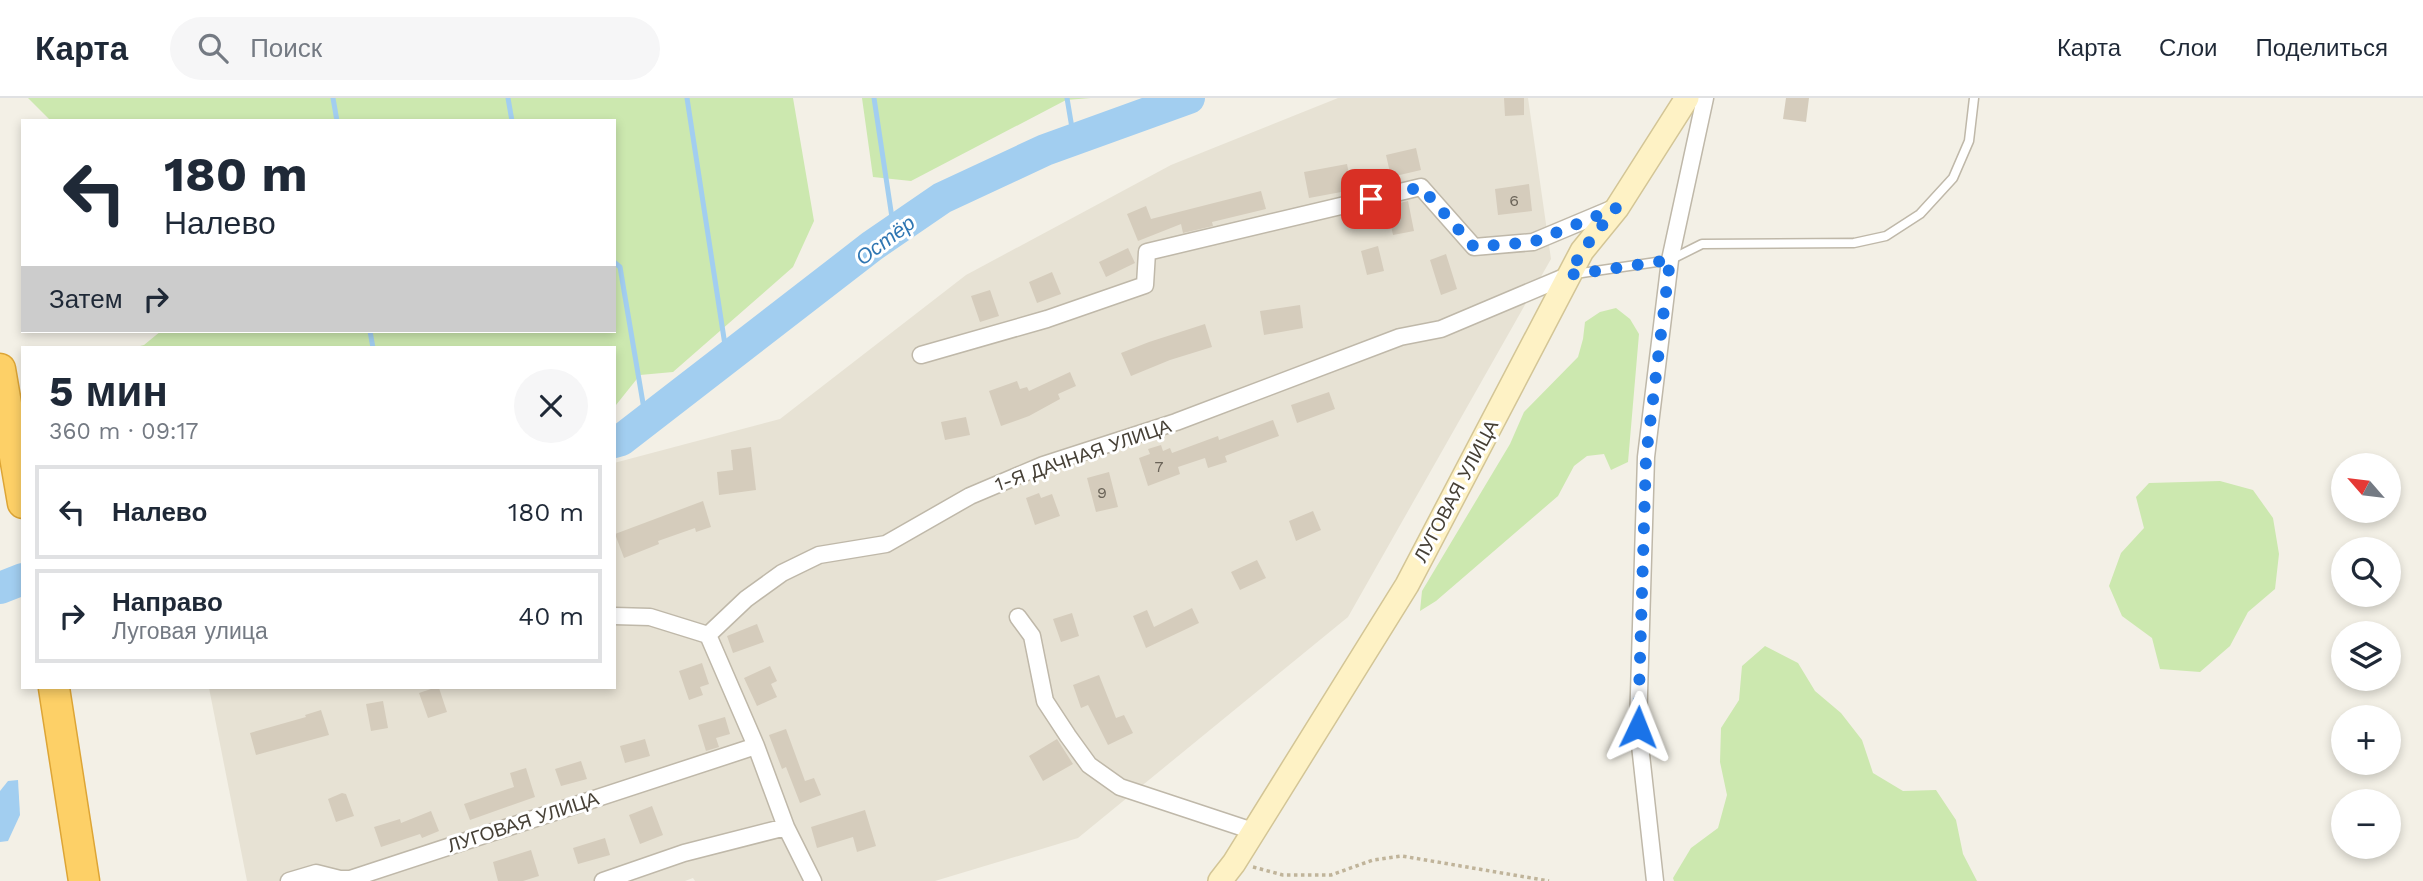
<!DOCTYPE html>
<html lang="ru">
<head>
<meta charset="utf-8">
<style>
  body { margin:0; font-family:"Work Sans",sans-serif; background:#f6f6f7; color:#1f2937; height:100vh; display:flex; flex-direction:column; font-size:26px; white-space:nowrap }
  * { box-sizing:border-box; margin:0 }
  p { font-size:23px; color:#747a83 }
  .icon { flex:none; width:38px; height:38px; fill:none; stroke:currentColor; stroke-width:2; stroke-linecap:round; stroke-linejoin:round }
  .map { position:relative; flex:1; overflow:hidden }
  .side { position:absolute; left:21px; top:248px; width:595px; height:343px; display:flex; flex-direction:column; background:#fff; border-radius:0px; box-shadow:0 4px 10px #0003 }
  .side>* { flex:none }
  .guide { position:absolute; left:21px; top:21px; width:595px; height:214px; border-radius:0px; box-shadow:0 4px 10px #0003; background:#fff; color:#1f2937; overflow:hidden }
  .needle { width:46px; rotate:298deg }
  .tools { position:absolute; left:2331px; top:355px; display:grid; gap:14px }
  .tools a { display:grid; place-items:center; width:70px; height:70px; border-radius:50%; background:#fff; box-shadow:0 4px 10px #0003; font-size:35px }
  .pin { position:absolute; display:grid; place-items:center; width:60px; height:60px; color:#fff; margin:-30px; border-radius:14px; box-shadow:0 4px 10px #0006 }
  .me { position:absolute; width:77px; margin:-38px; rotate:2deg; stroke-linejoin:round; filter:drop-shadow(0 0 5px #0008) }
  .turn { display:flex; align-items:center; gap:24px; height:147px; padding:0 28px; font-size:32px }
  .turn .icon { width:91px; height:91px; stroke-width:2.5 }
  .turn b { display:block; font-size:49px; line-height:60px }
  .then { display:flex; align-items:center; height:66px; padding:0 28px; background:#0003; gap:14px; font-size:26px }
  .round { display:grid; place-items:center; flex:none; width:74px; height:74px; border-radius:37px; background:#f6f6f7 }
  .overview { display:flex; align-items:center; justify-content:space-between; height:119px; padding:0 28px }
  h1 { font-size:42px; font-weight:700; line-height:52px }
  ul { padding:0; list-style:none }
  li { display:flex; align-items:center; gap:21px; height:94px; margin:0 14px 10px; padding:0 14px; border:4px solid #e0e1e3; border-radius:0px }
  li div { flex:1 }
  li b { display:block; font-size:26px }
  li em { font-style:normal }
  header { display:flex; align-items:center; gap:42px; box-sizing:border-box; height:98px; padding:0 35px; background:#fff; border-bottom:2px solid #e0e1e3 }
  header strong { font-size:33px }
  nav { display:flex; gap:38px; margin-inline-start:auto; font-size:24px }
  .search { width:490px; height:63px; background:#f6f6f7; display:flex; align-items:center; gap:18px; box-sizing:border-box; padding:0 24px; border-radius:38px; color:#747a83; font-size:26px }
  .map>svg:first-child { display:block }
  .residential { fill:#e7e2d4 }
  .green { fill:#cce8af }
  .water { fill:#a2cef0 }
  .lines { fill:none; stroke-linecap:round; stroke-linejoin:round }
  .stream { stroke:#a2cef0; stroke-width:5 }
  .river { stroke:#a2cef0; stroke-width:32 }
  .building { fill:#d5ccbc }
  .lane-casing { stroke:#bfb8a9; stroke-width:11 }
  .street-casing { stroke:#bfb8a9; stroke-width:19 }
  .secondary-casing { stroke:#d3c596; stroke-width:26 }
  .highway-casing { stroke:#dda536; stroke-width:33 }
  .path { stroke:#c0b49a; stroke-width:3.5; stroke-dasharray:3.5 3.5; stroke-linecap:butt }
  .lane { stroke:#fff; stroke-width:8 }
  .street { stroke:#fff; stroke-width:16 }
  .secondary { stroke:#fef2c5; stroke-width:23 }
  .highway { stroke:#fdd067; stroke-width:30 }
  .route { stroke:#1a73e8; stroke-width:12; stroke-dasharray:0 21.6 }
  .labels { text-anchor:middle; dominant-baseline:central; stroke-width:6; stroke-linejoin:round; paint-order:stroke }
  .number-label { font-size:16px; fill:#6a6358 }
  .street-label { font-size:19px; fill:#464036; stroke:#fff }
  .water-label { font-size:21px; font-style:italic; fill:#2f76b2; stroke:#fff }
</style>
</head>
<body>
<header>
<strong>Карта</strong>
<div class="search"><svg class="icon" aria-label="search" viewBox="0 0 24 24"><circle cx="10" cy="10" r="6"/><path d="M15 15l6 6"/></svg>Поиск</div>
<nav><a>Карта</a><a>Слои</a><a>Поделиться</a></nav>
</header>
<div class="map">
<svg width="2423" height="783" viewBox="0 0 2423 783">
  <rect width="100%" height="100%" fill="#f3f0e6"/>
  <path class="residential" d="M1338 0H1528L1551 161 1348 519 1078 740 935 783H695L693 780 685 783H247L209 590H614V365L780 321 966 177 1171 67Z"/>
  <path class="green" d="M28 0H793L814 123 793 169 673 274 640 277 616 307 614 250H132L144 247 161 233H614V23H51Z
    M862 0H1091L1066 2 911 83 873 79Z
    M1616 210 1630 221 1639 236 1628 364 1611 372 1604 356 1587 358 1574 368 1558 398 1436 503 1420 513 1422 493 1510 346 1524 314 1578 259 1583 241 1585 224 1600 214Z
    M2220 383 2253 392 2273 420 2279 456 2275 491 2248 514 2230 548 2200 574 2160 571 2152 540 2122 518 2109 488 2121 455 2144 430 2136 399 2149 385Z
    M1765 548 1798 565 1815 593 1841 615 1862 642 1873 675 1903 693 1936 692 1956 722 1963 756 1977 783H1674L1673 780 1691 750 1718 730 1727 697 1720 664 1721 630 1739 602 1742 568Z"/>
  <path class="water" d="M18 682 20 717 8 743 0 744V693L8 683Z"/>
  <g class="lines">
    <path class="stream" d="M333 0 337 23
      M508 0 512 23
      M687 0 727 260
      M874 0 894 133
      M1067 0 1074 42
      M614 164 620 169 646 323
      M370 233 373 250"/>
    <path class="river" d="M614 344 621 342 872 148 942 100 1045 52 1189 0
      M0 490 23 481"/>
  </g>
  <path class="building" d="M1504 0H1524V17L1505 18Z
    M1786 0H1809L1806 24 1783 21Z
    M1416 50 1421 72 1391 79 1386 57Z
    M1347 66 1352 92 1309 100 1304 74Z
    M1529 86 1532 113 1498 117 1495 91Z
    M1261 93 1266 111 1212 124 1213 128 1183 135 1181 126 1138 143 1127 116 1146 108 1151 121Z
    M1408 103 1414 133 1393 137 1387 108Z
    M1378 148 1384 173 1367 177 1361 153Z
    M1128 150 1135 165 1106 179 1099 164Z
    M1446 156 1457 191 1441 197 1430 162Z
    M1052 174 1061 196 1037 205 1029 184Z
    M990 192 999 218 980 224 971 198Z
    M1300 207 1303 230 1264 237 1260 213Z
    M1205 226 1212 249 1170 262 1131 278 1121 255 1149 244Z
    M1070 274 1076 288 1058 296 1060 301 1029 318 1001 328 989 293 1017 283 1020 291 1027 289 1029 293Z
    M1329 294 1335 311 1297 325 1291 307Z
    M966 319 970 337 945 342 941 324Z
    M1273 322 1279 338 1225 358 1227 364 1208 370 1205 360 1178 369 1180 376 1148 388 1139 360 1150 356 1148 351 1161 347 1163 353 1170 350 1172 355 1218 338 1219 342Z
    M751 349 756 392 719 397 717 374 733 372 731 352Z
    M1109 374 1118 409 1096 414 1087 380Z
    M1039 395 1041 400 1052 396 1060 418 1035 427 1026 400Z
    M703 403 711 429 696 434 695 430 658 443 659 446 624 460 615 436Z
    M1313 413 1321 432 1296 443 1289 423Z
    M1257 462 1266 480 1240 492 1231 474Z
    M1192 510 1199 525 1146 550 1133 518 1147 512 1154 529Z
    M1072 515 1079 538 1061 544 1053 521Z
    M757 526 764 544 733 555 727 538Z
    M702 565 709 586 700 589 703 597 689 602 679 573Z
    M770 568 777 583 771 586 777 599 757 608 744 580Z
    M1099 577 1116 620 1124 617 1133 635 1108 647 1088 607 1081 610 1073 587Z
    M434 590H439L447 614 428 620 419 595Z
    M383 603 388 630 371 633 366 606Z
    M321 612 329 637 256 657 250 635 306 619 305 617Z
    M725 619 730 636 716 640 719 649 706 653 698 627Z
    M786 631 805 683 814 680 821 697 800 705 786 669 782 671 769 637Z
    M645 641 650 658 625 665 620 648Z
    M1057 641 1073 666 1043 683 1029 658Z
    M581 663 587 681 561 688 555 671Z
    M526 670 535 699 470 722 464 706 514 689 510 675Z
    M342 695 346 696 354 718 336 724 328 701Z
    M652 708 663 737 640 746 629 717Z
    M865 712 876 748 857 754 853 739 817 750 811 729Z
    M431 713 439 733 422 740 420 736 381 749 374 729 400 721 401 725Z
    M605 740 610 757 578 766 573 750Z
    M531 752 539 778 523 783H498L493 764Z"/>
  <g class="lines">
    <g class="lane-casing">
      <path id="lane" d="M1575 176 1670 162 1702 146 1854 145 1886 138 1920 116 1953 80 1969 43 1974 0"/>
    </g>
    <g class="street-casing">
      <path id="street" d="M921 257 1047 221 1145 187 1147 154 1421 89 1474 149 1533 144 1614 110
        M614 518 650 519 708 537
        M1018 519 1032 538 1045 603 1068 638 1089 667 1120 689 1253 733
        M708 537 746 501 782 475 819 457 886 446 970 398 1043 367 1176 324 1400 239 1441 231 1569 177
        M708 537 756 648 786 729 813 783
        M289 783 316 775 340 781H350L756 648
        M603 783 684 755 786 729
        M1655 783 1638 629 1646 359 1670 162 1705 0"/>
    </g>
    <g class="secondary-casing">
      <path id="secondary" d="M1220 783 1234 765 1407 487 1582 153 1617 110 1687 0"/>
    </g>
    <g class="highway-casing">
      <path id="highway" d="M0 271 23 405
        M54 590 84 783"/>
    </g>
    <path class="path" d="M1253 769 1283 777H1331L1373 762 1402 758 1549 783"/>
    <use href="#lane" class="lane"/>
    <use href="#street" class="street"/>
    <use href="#secondary" class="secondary"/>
    <use href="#highway" class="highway"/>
  </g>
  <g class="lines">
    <path class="route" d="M1371 101 1421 89 1474 149 1533 144 1616 110 1582 153 1569 177 1670 162 1646 359 1638 629"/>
  </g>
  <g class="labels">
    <g class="number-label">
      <text x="1514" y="102">6</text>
      <text x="1159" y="368">7</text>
      <text x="1102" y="394">9</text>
    </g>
    <g class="street-label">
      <text transform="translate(1083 357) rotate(-19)">1-Я ДАЧНАЯ УЛИЦА</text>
      <text transform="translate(1456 393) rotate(-62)">ЛУГОВАЯ УЛИЦА</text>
      <text transform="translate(523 724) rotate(-18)">ЛУГОВАЯ УЛИЦА</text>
    </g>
    <g class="water-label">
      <text transform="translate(885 142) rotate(-37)">Остёр</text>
    </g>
  </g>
</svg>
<div class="tools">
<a><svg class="needle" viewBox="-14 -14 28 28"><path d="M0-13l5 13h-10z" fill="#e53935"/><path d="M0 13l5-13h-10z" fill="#747a83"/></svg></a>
<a><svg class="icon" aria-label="search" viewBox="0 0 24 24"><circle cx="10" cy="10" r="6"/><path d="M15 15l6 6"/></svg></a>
<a><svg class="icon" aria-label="layers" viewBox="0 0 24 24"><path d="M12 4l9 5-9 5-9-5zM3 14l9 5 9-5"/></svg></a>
<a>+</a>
<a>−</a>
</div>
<div class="pin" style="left:1371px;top:101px;background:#d93025"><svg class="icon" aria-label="arrive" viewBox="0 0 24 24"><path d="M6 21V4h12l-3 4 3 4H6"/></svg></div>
<svg class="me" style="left:1638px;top:629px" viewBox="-20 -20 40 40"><path d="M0-17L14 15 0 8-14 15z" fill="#1a73e8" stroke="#fff" stroke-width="4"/></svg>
<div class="guide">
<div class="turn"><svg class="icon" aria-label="left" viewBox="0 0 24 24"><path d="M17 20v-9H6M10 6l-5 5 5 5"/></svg><div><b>180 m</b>Налево</div></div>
<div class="then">Затем<svg class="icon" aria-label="right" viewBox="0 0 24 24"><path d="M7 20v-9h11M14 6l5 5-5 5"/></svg></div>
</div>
<section class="side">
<div class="overview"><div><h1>5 мин</h1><p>360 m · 09:17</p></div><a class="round"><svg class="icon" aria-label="close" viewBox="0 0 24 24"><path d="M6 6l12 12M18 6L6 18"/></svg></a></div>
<ul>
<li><svg class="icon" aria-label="left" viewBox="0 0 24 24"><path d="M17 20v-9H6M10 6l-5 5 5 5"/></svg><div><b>Налево</b></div><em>180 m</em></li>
<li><svg class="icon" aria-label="right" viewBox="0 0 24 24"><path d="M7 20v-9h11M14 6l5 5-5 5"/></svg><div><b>Направо</b><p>Луговая улица</p></div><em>40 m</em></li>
</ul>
</section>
</div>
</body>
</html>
